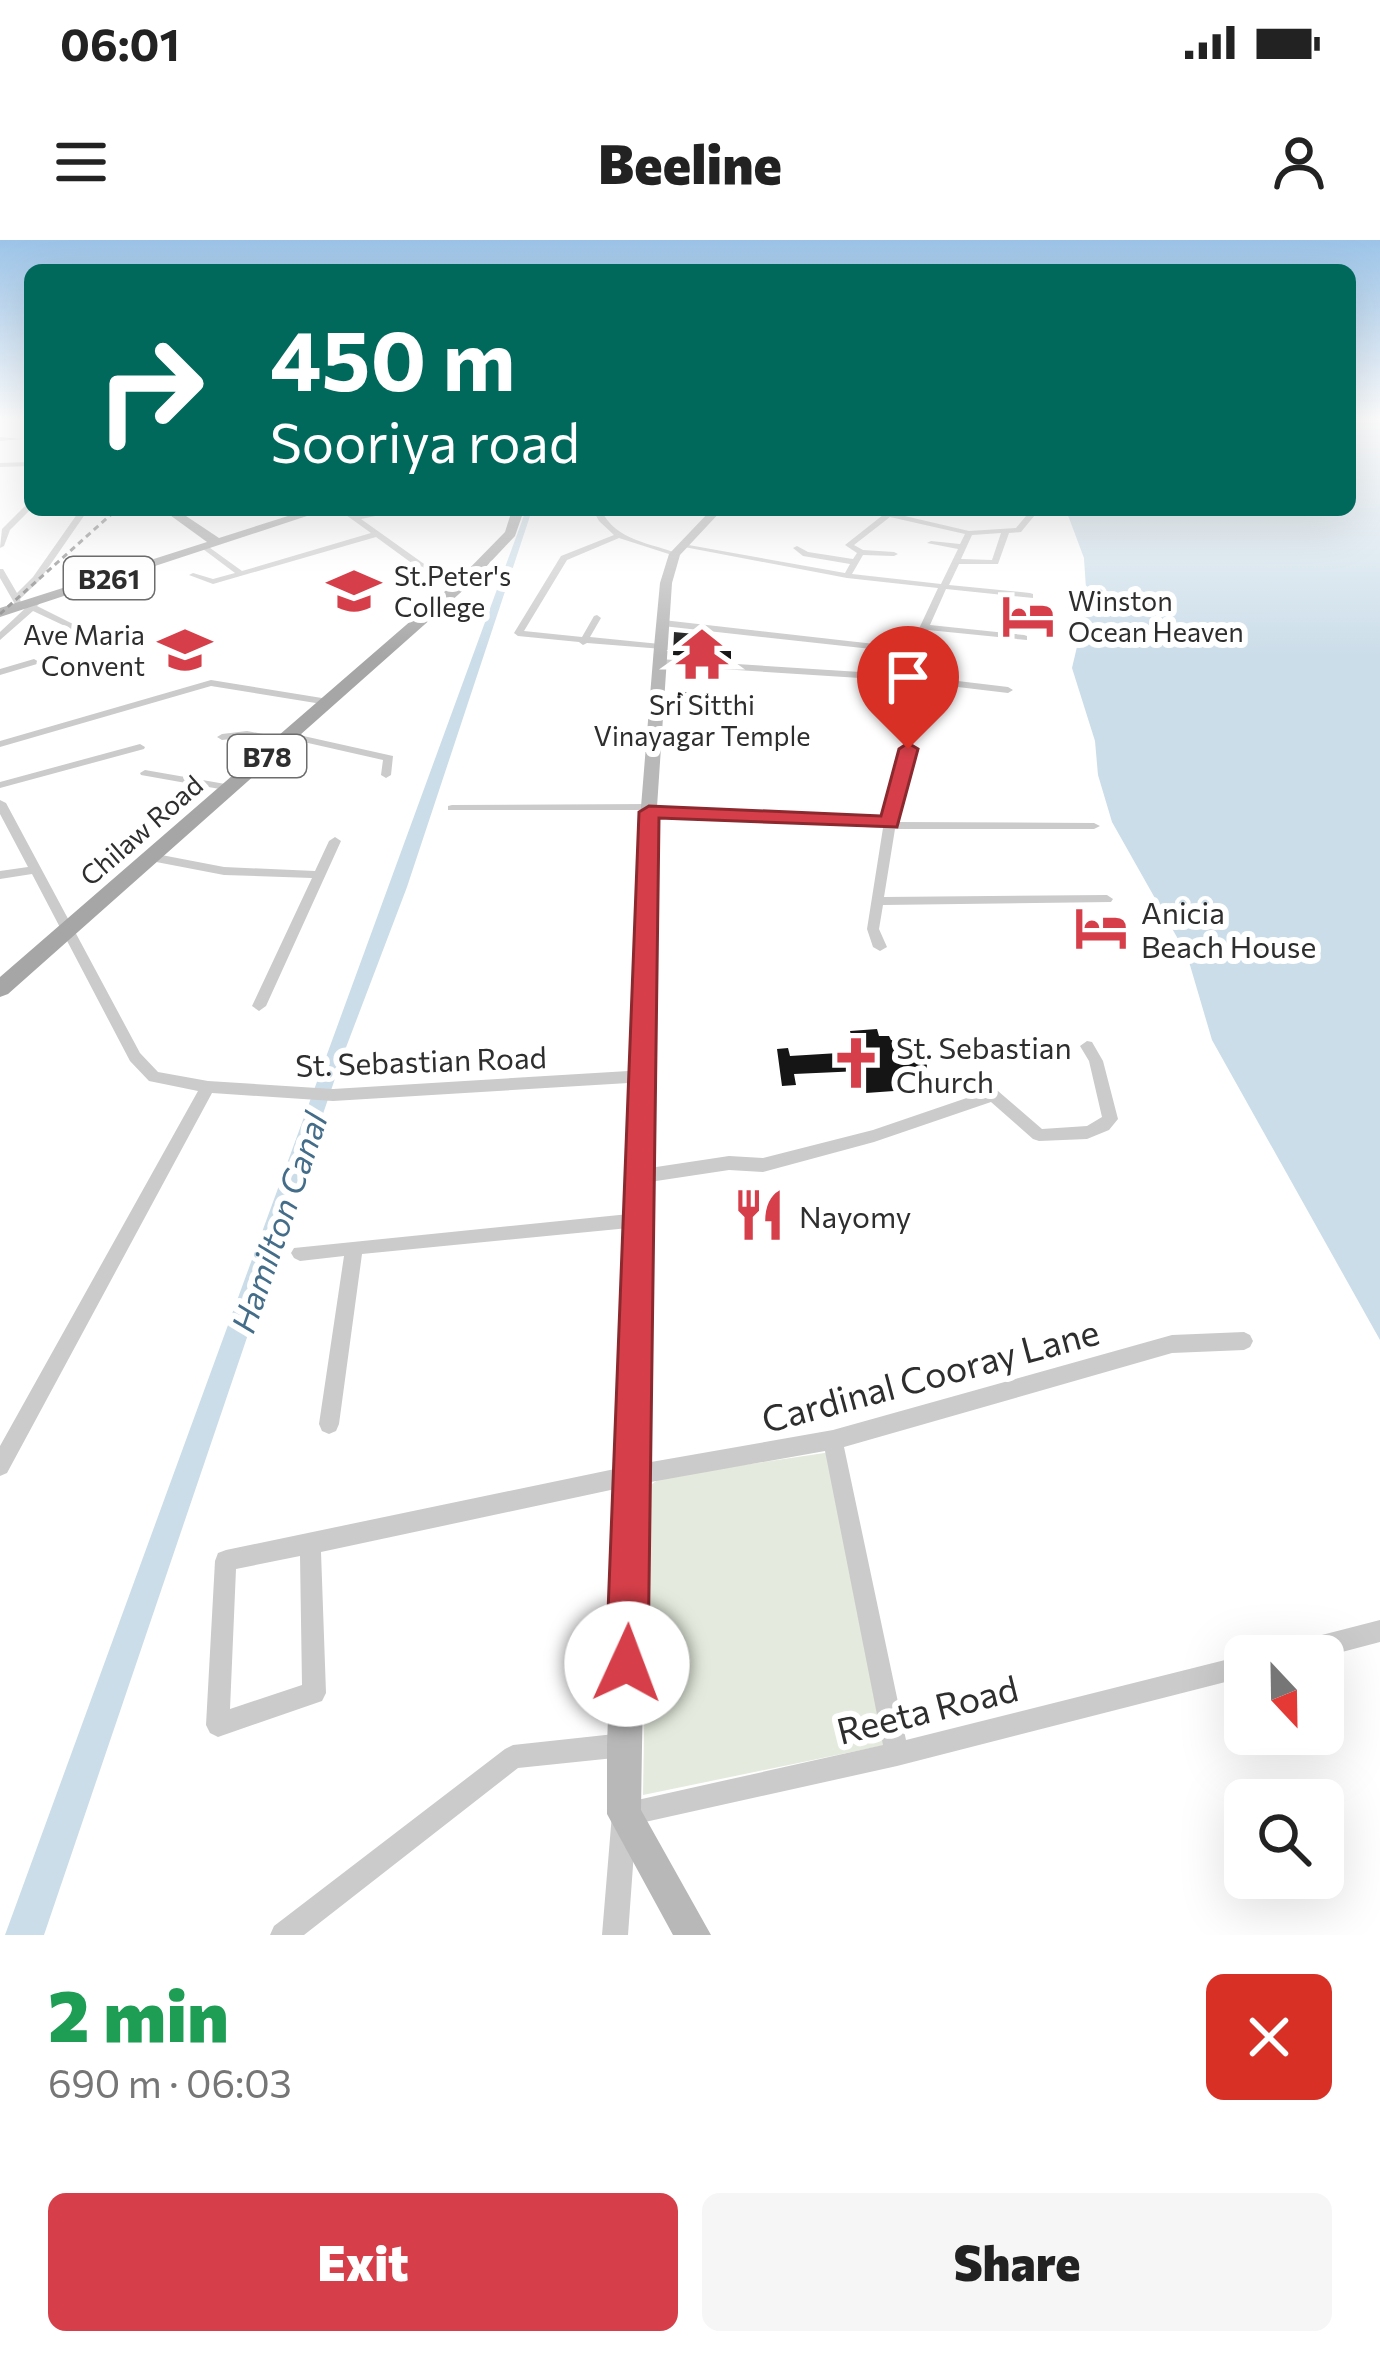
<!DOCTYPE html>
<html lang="en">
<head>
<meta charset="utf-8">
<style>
  body { margin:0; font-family:Commissioner,sans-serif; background:#f6f6f6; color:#222; height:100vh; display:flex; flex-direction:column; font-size:45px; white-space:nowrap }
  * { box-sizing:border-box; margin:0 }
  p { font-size:39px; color:#767676 }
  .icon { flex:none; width:66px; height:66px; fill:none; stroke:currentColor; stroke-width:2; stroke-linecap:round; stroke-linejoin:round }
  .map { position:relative; height:1695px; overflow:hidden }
  .panel { display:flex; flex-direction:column; background:#fff; flex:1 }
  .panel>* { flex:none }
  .hud { position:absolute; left:24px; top:24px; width:1332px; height:252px; border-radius:18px; box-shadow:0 12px 48px #0002; background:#00695c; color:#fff; overflow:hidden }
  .needle { width:78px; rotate:158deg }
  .controls { position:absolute; left:1224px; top:1395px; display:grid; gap:24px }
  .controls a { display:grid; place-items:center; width:120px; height:120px; border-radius:18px; background:#fff; box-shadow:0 12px 48px #0002; font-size:60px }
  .pin { position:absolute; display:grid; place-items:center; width:102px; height:102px; color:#fff; margin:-123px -51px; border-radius:50% 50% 50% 0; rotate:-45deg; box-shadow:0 0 12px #0007 }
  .pin .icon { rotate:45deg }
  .me { position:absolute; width:132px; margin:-66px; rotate:2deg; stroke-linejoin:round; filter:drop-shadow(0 0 9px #0008) }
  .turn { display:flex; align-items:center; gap:42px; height:252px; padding:0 48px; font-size:54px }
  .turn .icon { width:156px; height:156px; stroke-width:2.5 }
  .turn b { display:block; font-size:84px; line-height:102px }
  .round { display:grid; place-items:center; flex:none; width:126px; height:126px; border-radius:18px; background:#f6f6f6 }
  .overview { display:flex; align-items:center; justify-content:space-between; height:204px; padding:0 48px }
  h1 { font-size:72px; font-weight:800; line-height:90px; color:#1e9e55 }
  .cta { display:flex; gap:24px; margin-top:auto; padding:24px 48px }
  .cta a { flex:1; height:138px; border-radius:18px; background:#d63f49; color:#fff; font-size:48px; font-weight:800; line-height:138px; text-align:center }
  .cta a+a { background:#f6f6f6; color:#222 }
  .status { display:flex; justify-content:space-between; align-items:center; height:84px; padding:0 60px; background:#fff; direction:ltr }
  .status svg { height:33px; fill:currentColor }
  header { display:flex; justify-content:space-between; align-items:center; height:156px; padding:0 48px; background:#fff; font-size:54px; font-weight:800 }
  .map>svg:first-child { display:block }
  .green { fill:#e4eadd }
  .water { fill:#cbdde9 }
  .building { fill:#151515 }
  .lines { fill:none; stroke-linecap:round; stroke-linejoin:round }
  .street { fill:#cbcbcb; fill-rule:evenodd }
  .secondary { fill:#b8b8b8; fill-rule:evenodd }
  .primary { fill:#a6a6a6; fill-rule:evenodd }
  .rail { stroke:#838383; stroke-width:3; stroke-dasharray:6 4.5; stroke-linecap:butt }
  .route { fill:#d63f49; stroke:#8b292f; stroke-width:3 }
  .labels { text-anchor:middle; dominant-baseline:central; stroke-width:12; stroke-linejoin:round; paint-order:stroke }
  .far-poi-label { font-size:27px; fill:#2e2e2e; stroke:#fff; text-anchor:start }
  .shield { fill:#fff; stroke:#6d6d6d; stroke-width:3 }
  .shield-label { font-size:27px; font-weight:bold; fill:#2e2e2e }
  .far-street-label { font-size:27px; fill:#2e2e2e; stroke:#fff }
  .poi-label { font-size:30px; fill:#2e2e2e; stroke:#fff; text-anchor:start }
  .street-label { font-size:30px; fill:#2e2e2e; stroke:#fff }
  .water-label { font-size:33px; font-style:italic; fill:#436d89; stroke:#fff }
  .near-street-label { font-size:36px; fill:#2e2e2e; stroke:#fff }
</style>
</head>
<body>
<div class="status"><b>06:01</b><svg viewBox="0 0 49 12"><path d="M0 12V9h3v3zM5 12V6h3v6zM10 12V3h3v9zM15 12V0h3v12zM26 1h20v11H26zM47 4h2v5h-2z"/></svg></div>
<header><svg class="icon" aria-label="menu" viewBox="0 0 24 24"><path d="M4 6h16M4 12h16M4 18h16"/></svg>Beeline<svg class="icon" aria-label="person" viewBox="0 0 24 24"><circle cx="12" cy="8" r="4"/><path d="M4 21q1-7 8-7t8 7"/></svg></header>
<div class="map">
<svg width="1380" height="1695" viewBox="0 0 1380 1695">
  <rect width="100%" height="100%" fill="#fff"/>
  <path class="green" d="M831 1212 890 1504 643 1555 648 1247 662 1237Z"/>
  <path class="water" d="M1350 180H1380V1100L1212 800 1187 715 1112 582 1098 535 1095 501 1072 428 1087 364 1084 318 1066 270H1350Z
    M526 270H532L407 647 342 818 44 1695H5Z"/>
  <path class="building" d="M674 392 706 395 704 408H731V419L673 415Z
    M678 452 732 455 730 468 677 467Z
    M877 789 879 796H889L891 800 915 802 928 816 926 833 892 845 894 851 866 853 860 831 794 834 796 845 782 846 777 809 788 808 790 816 855 812 850 791Z"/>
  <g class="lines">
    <path class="street" d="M0 197 21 199 0 201Z
      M30 222V226L0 227V223Z
      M27 264H30V270L10 290 4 306 0 308 2 289Z
      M80 270H88L39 341 20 359 22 366H16L0 338V329H3L17 353 33 337Z
      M339 270H348L356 276 404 270 361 279 434 331 467 343 463 345 428 335 376 297 213 344 189 335 193 333 213 339 235 333 203 309V305H206L242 331 371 293Z
      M593 270H601C616 301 651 303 679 314L675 316 619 298 567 320 524 391 582 397 594 376 597 375 601 378 590 397 660 404 665 407 663 409 587 403 583 405 579 402 518 396 514 393 561 316 614 295 599 281Z
      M866 270H879L969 291 1016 288 1031 270H1039L1021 292 1009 293 998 324H959L949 345 1030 353 1033 354V358L946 349 930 385 1024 395 1027 396V400L928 390 918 411 916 436 1008 447 1013 450 1008 453 916 442 913 509 896 582 1094 583 1100 586 1094 589H895L884 657 1107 655 1113 659 1111 662 883 665 879 689 887 707 880 711 873 707 867 689 883 588 649 575 645 574 644 570H448V566L452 565 649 564 653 565V569L885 581 903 509 907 441 659 425 654 422 659 419 907 435 908 413 663 386 659 383 663 380 910 408 938 348 847 338 679 306 683 304 845 333 850 324 803 316 793 308 797 306 808 312 853 319 857 313 845 305 883 275ZM890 277 965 294 960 304 931 301 927 303 958 309 941 344 852 334 863 315 894 316 898 314 894 312 863 310 854 305ZM1001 293 992 320 961 319 972 295Z
      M34 360 41 362 37 366 89 392 82 394 33 371 0 400V392Z
      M34 419 39 422 37 424 0 435V429Z
      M211 440 328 459 333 462 328 465 211 446 0 507V501Z
      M247 491 284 498 289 501 284 504 247 497 222 500 217 497 222 494Z
      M290 493 393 516 391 535 386 538 381 535 383 520 286 498V494Z
      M140 504 145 507 144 509 0 548V542Z
      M145 530 231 545 237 548 231 551 141 535 140 533Z
      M0 560 6 563 140 813 158 832 208 841 333 849 645 830 652 836 645 842 333 861 212 853 7 1233 0 1236V1206L198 851 149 841 130 821 32 634 0 639V631L28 627 0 574Z
      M335 597 341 601 266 766 259 771 252 766 312 638 224 635 151 621 145 617 151 613 224 627 315 631 329 601Z
      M1087 801 1092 802 1103 821 1118 879 1109 890 1087 899 1039 901 1033 899 991 862 874 902 763 932 729 930 643 943 637 941 635 936 637 931 643 929 729 916 763 918 873 890 993 849 998 851 1042 889 1087 886 1102 877 1089 821 1080 806Z
      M639 973 645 975 647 980 645 985 639 987 362 1014 339 1184 336 1191 329 1194 322 1191 319 1184 344 1016 300 1021 294 1018 291 1013 294 1008Z
      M1244 1092 1250 1095 1253 1101 1250 1107 1244 1110 1172 1113 844 1207 906 1500 1245 1415 1248 1416H1245V1437L897 1526 636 1584 628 1695H602L612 1574 615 1565 883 1505 825 1211 634 1245 321 1312 326 1453 322 1461 218 1497 210 1493 206 1485 215 1321 218 1313 226 1310 634 1225 833 1190 1172 1095ZM300 1316 302 1445 230 1469 236 1329Z
      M1380 1380V1402L1323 1417 1272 1416 1275 1408 1283 1405Z
      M624 1493 632 1497 636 1505 632 1513 624 1517 518 1528 304 1695H270L274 1686 505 1509 513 1505Z"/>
    <path class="secondary" d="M711 270H722L680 315 672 343 657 567 641 1570 711 1695H673L607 1574V1505L641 567 654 407 660 343 669 314Z"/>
    <path class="primary" d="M163 270H177L219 298 307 270H325L0 377V368L207 302Z
      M512 270H524L515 296 468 346 8 754 0 757V737L458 340 505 292Z"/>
    <path class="rail" d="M0 374 116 270"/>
  </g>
  <linearGradient id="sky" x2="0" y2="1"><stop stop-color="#9cc4e8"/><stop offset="0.43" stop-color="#fff"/><stop offset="1" stop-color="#fff" stop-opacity="0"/></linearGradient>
  <rect width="1380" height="417" fill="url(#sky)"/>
  <path class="route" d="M908 503 918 509 897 587 659 578 648 1424 642 1439 627 1445 612 1439 606 1424 639 572 649 566 881 576 899 509Z"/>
  <defs>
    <g id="school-bare" transform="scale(4.14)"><path d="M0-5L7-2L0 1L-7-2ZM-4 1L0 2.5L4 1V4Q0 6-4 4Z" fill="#d63f49" stroke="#fff" stroke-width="2.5" paint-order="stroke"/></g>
    <g id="hotel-bare" transform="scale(4.14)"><path d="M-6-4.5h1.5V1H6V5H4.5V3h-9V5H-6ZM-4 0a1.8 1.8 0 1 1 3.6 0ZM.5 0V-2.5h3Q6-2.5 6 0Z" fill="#d63f49" stroke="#fff" stroke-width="2.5" paint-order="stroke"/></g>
    <g id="temple-bare" transform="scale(4.14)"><path d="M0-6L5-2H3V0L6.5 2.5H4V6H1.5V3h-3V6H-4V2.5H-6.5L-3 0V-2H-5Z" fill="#d63f49" stroke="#fff" stroke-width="2.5" paint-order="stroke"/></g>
    <g id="church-bare" transform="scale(4.14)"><path d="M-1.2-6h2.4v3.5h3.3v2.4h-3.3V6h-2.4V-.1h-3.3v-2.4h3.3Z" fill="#d63f49" stroke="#fff" stroke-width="2.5" paint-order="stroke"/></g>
    <g id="restaurant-bare" transform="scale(4.14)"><path d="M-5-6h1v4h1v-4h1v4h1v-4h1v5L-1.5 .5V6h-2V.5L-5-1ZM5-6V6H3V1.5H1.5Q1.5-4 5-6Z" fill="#d63f49" stroke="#fff" stroke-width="2.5" paint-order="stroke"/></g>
  </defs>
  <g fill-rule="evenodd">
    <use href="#school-bare" x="354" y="351"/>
    <use href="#hotel-bare" x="1028" y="376"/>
    <use href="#school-bare" x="185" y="410"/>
    <use href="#temple-bare" x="702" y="414"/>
    <use href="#hotel-bare" x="1101" y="688"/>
    <use href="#church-bare" x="856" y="823"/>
    <use href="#restaurant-bare" x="759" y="975"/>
  </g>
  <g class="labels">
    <g class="far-poi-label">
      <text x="394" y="335">St.Peter's<tspan x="394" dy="31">College</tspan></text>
      <text x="1068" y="360">Winston<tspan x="1068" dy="31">Ocean Heaven</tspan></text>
      <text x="145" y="394" text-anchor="end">Ave Maria<tspan x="145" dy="31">Convent</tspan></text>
      <text x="702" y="464" text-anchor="middle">Sri Sitthi<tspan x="702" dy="31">Vinayagar Temple</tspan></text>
    </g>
    <g class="shield">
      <rect x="64" y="317" width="90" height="42" rx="9"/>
      <rect x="228" y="495" width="78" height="42" rx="9"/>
    </g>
    <g class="shield-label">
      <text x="109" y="338">B261</text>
      <text x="267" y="516">B78</text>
    </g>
    <g class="far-street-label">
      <text transform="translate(141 590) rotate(-41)">Chilaw Road</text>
    </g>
    <g class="poi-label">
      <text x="1141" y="671">Anicia<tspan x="1141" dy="34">Beach House</tspan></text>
      <text x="896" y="806">St. Sebastian<tspan x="896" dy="34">Church</tspan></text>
      <text x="799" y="975">Nayomy</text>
    </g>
    <g class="street-label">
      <text transform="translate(421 820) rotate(-2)">St. Sebastian Road</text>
    </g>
    <g class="water-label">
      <text transform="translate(278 982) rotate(-71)">Hamilton Canal</text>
    </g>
    <g class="near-street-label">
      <text transform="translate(930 1134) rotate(-15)">Cardinal Cooray Lane</text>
      <text transform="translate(927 1468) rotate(-14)">Reeta Road</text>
    </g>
  </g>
</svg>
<div class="controls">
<a><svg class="needle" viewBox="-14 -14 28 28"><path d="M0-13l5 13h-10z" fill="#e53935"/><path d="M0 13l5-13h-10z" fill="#767676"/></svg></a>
<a><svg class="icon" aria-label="search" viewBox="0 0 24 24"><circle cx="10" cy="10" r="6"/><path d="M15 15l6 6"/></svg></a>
</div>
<div class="pin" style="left:908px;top:509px;background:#d93025"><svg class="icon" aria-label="arrive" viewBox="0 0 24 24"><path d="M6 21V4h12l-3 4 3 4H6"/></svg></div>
<svg class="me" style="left:627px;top:1424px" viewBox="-20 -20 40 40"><circle r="19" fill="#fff"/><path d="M0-13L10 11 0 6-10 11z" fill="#d63f49"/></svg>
<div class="hud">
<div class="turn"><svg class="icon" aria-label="right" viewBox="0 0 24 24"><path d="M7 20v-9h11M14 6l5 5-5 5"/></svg><div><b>450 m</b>Sooriya road</div></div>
</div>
</div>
<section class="panel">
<div class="overview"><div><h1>2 min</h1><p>690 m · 06:03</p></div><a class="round" style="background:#d93025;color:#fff"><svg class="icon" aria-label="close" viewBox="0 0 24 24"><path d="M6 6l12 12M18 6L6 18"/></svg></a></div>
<div class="cta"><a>Exit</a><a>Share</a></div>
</section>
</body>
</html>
